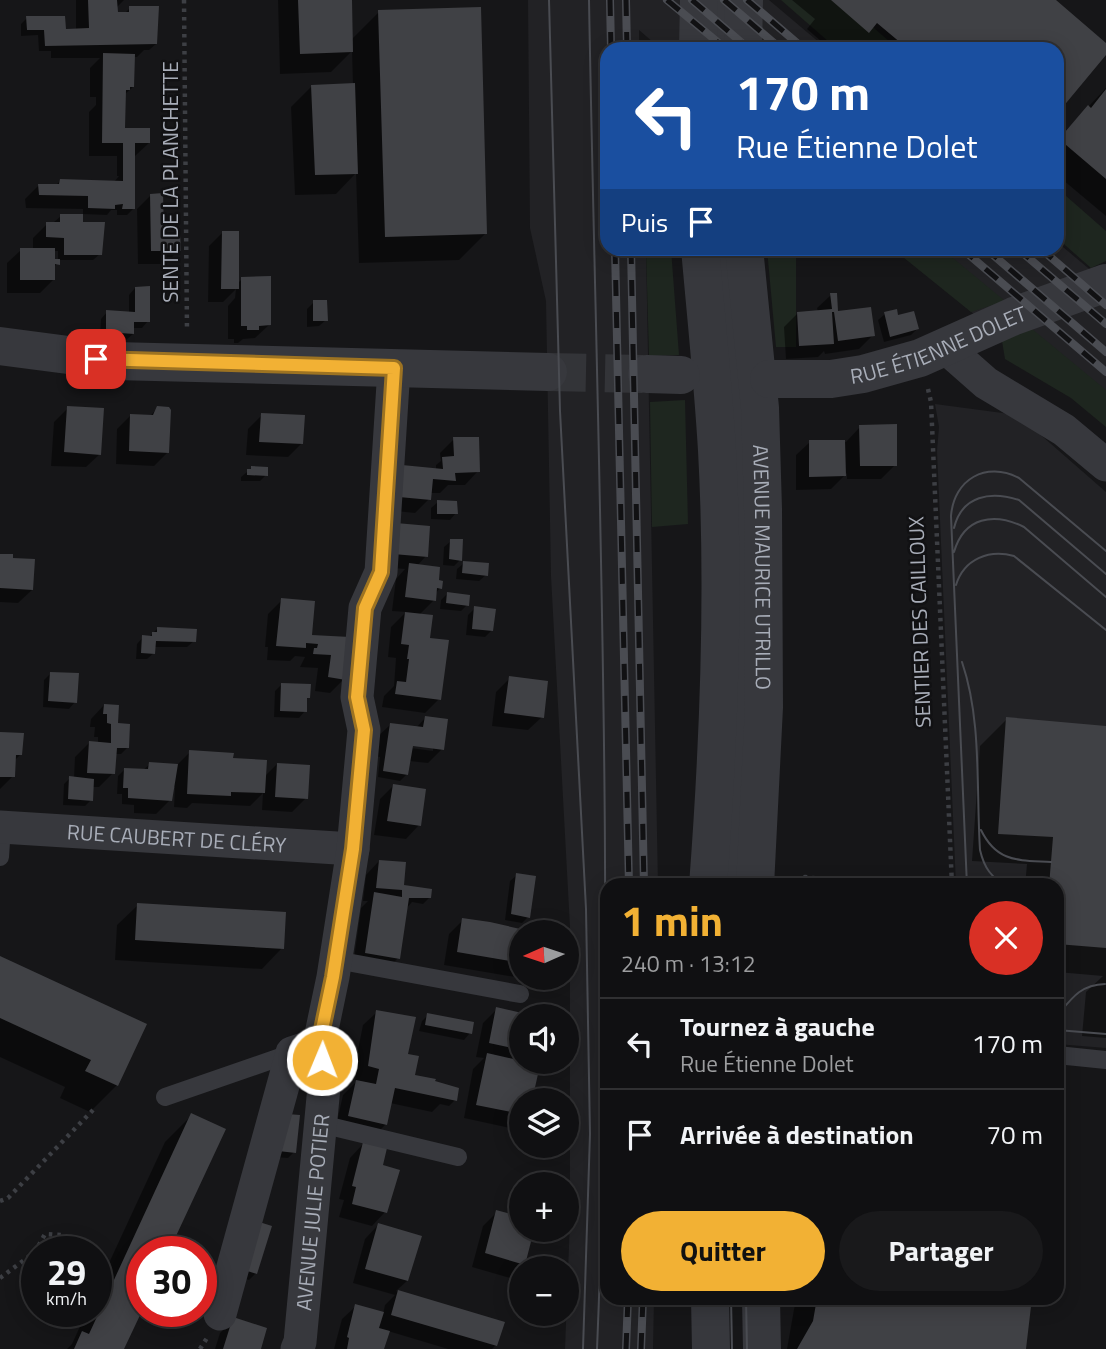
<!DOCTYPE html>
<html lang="fr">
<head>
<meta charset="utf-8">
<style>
  body { margin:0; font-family:"Titillium Web",sans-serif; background:#19191b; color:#f1f3f6; height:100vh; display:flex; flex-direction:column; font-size:26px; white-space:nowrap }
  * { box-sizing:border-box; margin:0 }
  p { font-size:23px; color:#9c9d9f }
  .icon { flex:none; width:38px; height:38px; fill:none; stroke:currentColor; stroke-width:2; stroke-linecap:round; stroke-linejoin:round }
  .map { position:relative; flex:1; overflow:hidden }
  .panel { position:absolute; left:600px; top:878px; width:464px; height:427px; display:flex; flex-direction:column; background:#101012; border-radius:21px; box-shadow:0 4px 18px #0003,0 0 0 2px #303032 }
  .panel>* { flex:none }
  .banner { position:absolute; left:600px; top:42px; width:464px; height:214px; border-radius:21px; box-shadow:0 4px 18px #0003,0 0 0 2px #303032; background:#1a4fa0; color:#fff; overflow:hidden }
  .needle { width:46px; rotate:267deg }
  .tools { position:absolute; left:509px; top:920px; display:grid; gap:14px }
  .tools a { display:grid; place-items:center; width:70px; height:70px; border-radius:50%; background:#101012; box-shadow:0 4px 18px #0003,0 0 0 2px #303032; font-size:35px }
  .speed { position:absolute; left:21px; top:1236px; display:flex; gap:14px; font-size:35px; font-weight:700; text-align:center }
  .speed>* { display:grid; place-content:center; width:91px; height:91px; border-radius:50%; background:#101012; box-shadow:0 4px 18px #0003,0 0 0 2px #303032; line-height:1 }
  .speed small { font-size:18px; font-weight:400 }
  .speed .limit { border:10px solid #d22; background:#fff; color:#111 }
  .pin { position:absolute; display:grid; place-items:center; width:60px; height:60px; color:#fff; margin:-30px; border-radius:14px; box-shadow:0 4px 10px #0006 }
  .me { position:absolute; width:77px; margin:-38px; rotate:1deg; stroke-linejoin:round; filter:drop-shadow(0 0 5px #0008) }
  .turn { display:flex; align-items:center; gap:24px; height:147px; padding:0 21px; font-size:32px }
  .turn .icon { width:91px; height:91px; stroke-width:2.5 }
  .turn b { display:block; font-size:49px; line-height:60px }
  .then { display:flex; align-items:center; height:66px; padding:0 21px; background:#0003; gap:14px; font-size:26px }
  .round { display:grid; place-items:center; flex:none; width:74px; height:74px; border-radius:37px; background:#19191b }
  .overview { display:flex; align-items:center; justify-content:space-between; height:119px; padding:0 21px }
  h1 { font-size:42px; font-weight:700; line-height:52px; color:#f2b134 }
  .action { display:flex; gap:14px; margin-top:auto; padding:14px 21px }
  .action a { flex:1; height:80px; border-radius:42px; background:#f2b134; color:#111; font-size:28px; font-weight:700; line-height:80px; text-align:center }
  .action a+a { background:#19191b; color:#f1f3f6 }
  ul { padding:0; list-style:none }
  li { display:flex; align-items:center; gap:21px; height:91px; padding:0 21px; border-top:2px solid #303032 }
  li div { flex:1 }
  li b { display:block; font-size:26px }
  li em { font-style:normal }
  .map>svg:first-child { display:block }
  .built { fill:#222225 }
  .green { fill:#1e261f }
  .shadow { fill:#0007; fill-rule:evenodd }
  .building { fill:#404145 }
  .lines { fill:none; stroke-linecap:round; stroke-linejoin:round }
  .tertiary-tunnel { stroke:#333438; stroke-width:38; stroke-dasharray:38 19; stroke-linecap:butt }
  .path { stroke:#3d3f44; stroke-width:4.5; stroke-dasharray:3.5 5; stroke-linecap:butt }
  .service { stroke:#37383d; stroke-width:18 }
  .minor { stroke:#37383d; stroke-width:33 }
  .tertiary { stroke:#37383d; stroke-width:38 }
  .tram { stroke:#4a4c52; stroke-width:2 }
  .rail-casing { stroke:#4a4c52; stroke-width:8 }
  .rail { stroke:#111113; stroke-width:5; stroke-dasharray:16; stroke-linecap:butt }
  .route-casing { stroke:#9d7322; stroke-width:18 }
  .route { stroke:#f2b134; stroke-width:12 }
  .labels { text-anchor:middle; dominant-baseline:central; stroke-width:5; stroke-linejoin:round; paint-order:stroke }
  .street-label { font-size:21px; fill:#a8adb8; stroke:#111113 }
</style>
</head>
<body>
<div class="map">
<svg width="1106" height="1349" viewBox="0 0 1106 1349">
  <rect width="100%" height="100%" fill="#161618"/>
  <path class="built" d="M528 0H769L827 49H661L639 30V49H607V248L646 249 658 885 607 886V1298L654 1299 653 1349H565L570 1220V927L551 576 546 301 530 228Z
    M1057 242 1106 283V426L897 249 1057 248Z
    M935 404 1010 414 1027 423 1106 492V1048L1057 1044V886L956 885 937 451 939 427Z"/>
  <path class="green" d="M781 0H842L898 49H837Z
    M1057 188 1106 231V261L1091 268 1057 238Z
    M646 249H671L679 355 649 356Z
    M767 249H796V347H776Z
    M893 249H942L1005 301 971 312Z
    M1031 328 1106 390V427L1071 398 1005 359 1002 341Z
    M685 400 688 524 652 527 650 402Z"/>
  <path class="shadow" d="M76 0H124L116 8V14H124L130 8 156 44 149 50H144L137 57H133V87L124 95V130L149 143 135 156 133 209 127 215H117V210H111L107 215 83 214V209L26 208 25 199 39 185 55 186 60 181 114 182 119 176H117V156H89V112L96 105V97H90V68L100 58H51V51H39L38 35 21 36V24L27 18 63 31H76Z
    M278 0H350L351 40 379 12 486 233 459 260 359 263 356 173 336 194 295 195 291 107 312 86 353 85 352 51 331 72 280 74Z
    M792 0H1054L1106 45V52L1057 111V49H830L807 29 815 19Z
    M1106 88V216L1057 175V140Z
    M151 195 162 235 179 250 165 264H138L137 209Z
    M61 216 81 221 100 254 93 260H59L53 269V280L40 293H7V263L21 250H33V238L47 224 54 222ZM54 251H58V261H54Z
    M223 232 237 284 242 279 269 325 255 338 243 339 238 343H234V339H228V306L235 298 236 289 223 302H208L209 246Z
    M135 288 148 321 142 328H133V334L126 340 100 338 101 319 107 312 129 314V295Z
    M831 295 836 313 873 335 859 349 825 354 824 351 818 357 786 359 784 327 798 313 818 312 817 308Z
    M314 302 326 320 319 326 307 327V309Z
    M885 314 897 317 917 329 911 335 884 342 878 320Z
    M68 408 100 454 86 467 51 466 54 422Z
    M158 408 168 452 154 466 116 464 117 429 131 415 150 416Z
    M262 415 302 443 288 457 246 455 248 429Z
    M860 427 895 465 881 479H847V473L831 489 796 490V455L810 442H846Z
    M454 439 478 471 465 485H448L440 493H430L429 499 415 513 386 510 389 481 436 470V465L441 461 440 453Z
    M252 468 266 475 260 481H241V477Z
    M438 502 456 513 450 520 431 519V508Z
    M383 539 426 556 417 566 437 582 440 588 435 594 434 600 419 615 428 639 439 699 425 713 382 707 384 696 394 686 396 658 388 657 391 627 406 612 392 611 396 579 405 569 380 567Z
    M451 541 460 560 454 566 443 565 444 547Z
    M0 555 32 590 18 603 0 602Z
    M464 563 486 575 479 581 456 579 457 569Z
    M448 593 467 605 461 611 440 609 441 600Z
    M282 600 310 637 348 639 344 679 330 693 315 691 318 668 300 667 305 657 295 656 290 661 267 660 268 647H265L268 614Z
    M475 608 492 630 485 637 466 635 468 615Z
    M157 629 194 641 187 647H154V653L147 659H136L137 644 143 637H149Z
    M51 673 75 702 69 709 43 707 44 680Z
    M510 678 542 717 528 730 492 726 496 692Z
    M282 684 309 697 305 700V711L299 718 274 717 275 691Z
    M104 705 127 748 121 754H114L113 773 99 787H92L91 800 85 806 63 805 64 784 70 778H74L75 757 89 743H98V737H94L95 727H90L91 719Z
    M425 718 442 749 428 763 409 761 407 774 400 781 378 777 380 757 374 756 376 738 390 725 416 728ZM411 744 433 747V751L411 748Z
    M1007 719 1106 727V1038L1082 1036 1086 992 1103 976 1057 972V886H1025L1027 864 972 861 980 746Z
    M0 733 21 754 14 761 13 776 0 789Z
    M190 752 231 760 264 777 277 764 306 798 292 812 262 810 263 793 250 806 192 803 187 808 174 807 175 787 172 786 170 800 156 814 134 813V805L122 804V794H117L118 776 124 770 142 771 150 764 177 765Z
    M393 786 419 825 406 839 374 835 380 799Z
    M379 861 402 886 429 898 423 904 412 902 406 909 398 958 385 972 353 966 361 908 368 901H363L366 875Z
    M517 875 528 917 522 923 505 920 510 881Z
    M138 905 282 948 262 969 115 960 117 925Z
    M463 920 538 933H522L521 978 444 965 449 934Z
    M0 958 117 1085 90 1112 60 1098 65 1087 0 1057Z
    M497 1009 532 1017H522V1058L518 1062 522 1121 514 1129 464 1118 473 1069 484 1058 476 1057 483 1023Z
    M377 1012 406 1055 413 1076 455 1100 449 1106 440 1104 432 1112 390 1103 386 1124 372 1138 335 1130 343 1095 358 1080H355L359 1061 356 1060 363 1025Z
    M428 1015 470 1033 464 1040 419 1031 422 1021Z
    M192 1115 223 1129 167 1251H142L122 1349H67L72 1344 87 1311H96V1291L165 1142Z
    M281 1122 294 1152 288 1158 273 1157Z
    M363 1144 385 1212 372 1226 339 1217 344 1200 339 1199 350 1158Z
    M497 1212 522 1230 524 1264 510 1278 472 1267 483 1226Z
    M378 1225 407 1281 396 1291 503 1323 496 1345 492 1349H448L388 1331 382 1349H334L342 1319 356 1306 383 1314 385 1305 395 1295 353 1283 365 1239Z
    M250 1229 256 1273 249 1280 236 1276Z
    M796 1298H1030L1024 1349H787Z
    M234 1319 259 1349H215L220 1333Z"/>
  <path class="building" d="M88 0H117L118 12H129V6H159L157 44 45 46 44 30H27L26 16H65L66 29 89 28Z
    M298 0H352L353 52 300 54Z
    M831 0H1056L1106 43V55L1057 114V49H908L877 23 869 33Z
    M481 7 487 234 385 237 378 10Z
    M103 53 135 54 134 87H130V90H126L125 128H150V143H135V209H122L123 204 115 205V209L88 208V196L39 195 38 184H59L60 179 123 181V143H102Z
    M355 83 358 174 315 175 311 85Z
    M1106 89V179L1059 139 1088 105 1091 108Z
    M163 193 164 233H180L181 251H151L150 194Z
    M60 214H83V222H105L102 255H64V238L46 237V222H60Z
    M222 231H239V289H221Z
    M20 248H55V259H60V265L55 264V280H20Z
    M271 276V325L259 326V330H247V326H241V277Z
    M150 286V322H134V334L106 332V310L135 312V287Z
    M830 293H837L838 311 871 307 875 336 838 341 834 312H832L834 344 799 346 797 312 832 309Z
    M313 300H327L328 321H313Z
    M897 309 898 315 914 311 919 329 890 337 884 312Z
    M67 406 104 408 101 455 64 452Z
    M157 406 169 407 171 410 169 453 129 451 130 414 153 415Z
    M261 413 305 415 303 444 259 442Z
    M897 424V466H860L859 425Z
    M453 437H479L480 472 455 473 456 481 433 479 431 500 399 497 402 465 443 469 442 457 454 456Z
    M809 440H845L846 476 809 477Z
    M251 466 268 467V476L247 475V469H251Z
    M437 500 457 501 458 514H437Z
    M396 523 430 526 428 557 393 554Z
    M450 539H463L462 561 449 559Z
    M0 554H13V558L35 559 33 590 0 588Z
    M463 561 489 563 488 576 462 573Z
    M409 563 440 567 439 580 443 581 442 589 437 588 436 601 405 597Z
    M447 592 470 595 469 606 446 603Z
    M281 598 315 601 312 635 350 637 346 680 328 677 331 655 313 654 314 648H317L318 644 306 643V648L276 646Z
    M474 606 496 609 493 631 472 629Z
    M405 612 433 615 430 638 449 640 441 700 395 694 397 681 406 682 409 659H407L409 645 401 644Z
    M157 627 197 629 196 642 156 641 155 654 141 653 142 635 152 636V632H157Z
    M50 672 79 673 77 703 48 701Z
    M509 676 548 681 544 718 504 713Z
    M281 683 311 684 310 698H307V712L280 711Z
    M104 704 119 705 118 723 130 724 129 748H117L115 774 87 773 89 741 111 743V724L107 723V714H103Z
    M425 716 448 719 444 750 413 746 408 775 383 771 390 723 423 727Z
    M1006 717 1106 726V948L1057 944V886H1049L1053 837 998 834Z
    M0 732 24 733 22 755H16L15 777H0Z
    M189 750 234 753 233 758 267 760 265 793 231 792V796L187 794Z
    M149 762 178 764 172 801 128 798V788H123L124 768 148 769Z
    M277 763 310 765 308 799 275 797Z
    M69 776 94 779 93 801 68 799Z
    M393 784 426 789 421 826 387 821Z
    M379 860 406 862 404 885 432 889 431 898H409L400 959 365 953 374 892 402 897V890L376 888Z
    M516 873 536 876 530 918 511 914Z
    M137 903 286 912 284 949 135 940Z
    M462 918 490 922 538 933H522V963L457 952Z
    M0 956 147 1024 118 1086 85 1071 91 1060 0 1018Z
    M496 1007 535 1016 522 1017V1050L489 1043Z
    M376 1010 416 1017 408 1054 419 1056 415 1075 436 1079 435 1081 459 1088 457 1101 395 1088 387 1125 348 1116 356 1080 376 1084 379 1069 368 1066Z
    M427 1013 474 1022 472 1034 425 1025Z
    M487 1053 540 1065 532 1101H522V1114L476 1105Z
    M191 1113 226 1129 169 1251H142V1311L124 1349H74L82 1331 89 1334Z
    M287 1114 300 1115 296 1153 278 1151Z
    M363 1142 387 1148 383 1165 400 1170 387 1213 352 1204 356 1187 352 1186Z
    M496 1210 522 1217V1230H534L525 1265 485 1253Z
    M256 1221 272 1226 257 1274 241 1269Z
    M378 1223 422 1236 408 1281 365 1269Z
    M398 1290 505 1322 497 1346 391 1315Z
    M817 1298H1032L1026 1349H797L813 1321Z
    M355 1304 384 1312 379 1328 390 1331 384 1349H347L349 1338 347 1337Z
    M233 1317 267 1328 261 1349H223Z"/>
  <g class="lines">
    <path class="tertiary-tunnel" d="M548 372 647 374"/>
    <path class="path" d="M184 0 187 331
      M928 389 931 402 952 886
      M801 886 805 877 876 886
      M0 1201 8 1198 93 1110
      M96 1258H98
      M0 1278 35 1252 45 1234 61 1235 71 1249 77 1251
      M200 1349 207 1338"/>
    <path class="service" d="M720 49 721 0
      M721 248 740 460 742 669 732 886
      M0 857 2 827
      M336 960 520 994
      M1057 1055 1106 1060
      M165 1097 292 1053
      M321 1124 458 1157"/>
    <g class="minor">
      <path d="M944 346 986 383 1064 430 1106 465"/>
      <path id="s1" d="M0 827 353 849"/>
      <path d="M220 1314 292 1053 319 1044"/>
      <path id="s2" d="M297 1349 300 1342 325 1076 319 1044 333 977 353 849 364 730 357 697 365 608 381 572 394 368"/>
    </g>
    <g class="tertiary">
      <path d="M698 49 699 0"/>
      <path d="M743 49 744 0"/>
      <path d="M700 248C706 316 713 383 717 450 725 595 719 741 708 886"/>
      <path id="s3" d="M744 248 760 408 763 509 764 707 755 886"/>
      <path d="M0 346 114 361 548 372"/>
      <path d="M647 374 681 375"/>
      <path id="s4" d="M769 379H831L863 374 920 358 1014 316 1106 283"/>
      <path d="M710 1298 711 1349"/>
      <path d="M761 1298 762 1349"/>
    </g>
    <path class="tram" d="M549 0 560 411 586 909 590 1134 583 1349
      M589 0C597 450 616 900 597 1349
      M954 528C962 495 991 491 1019 500L1106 574
      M954 552C964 517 994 512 1024 527L1106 597
      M956 585C964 559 989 549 1014 556L1106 630
      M962 662C982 721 976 787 980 850 984 867 991 879 1009 886
      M981 830C997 863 1019 860 1051 862
      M967 886 951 516C954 479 986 461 1019 478L1106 551
      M1057 1016C1072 998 1080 985 1105 984
      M1057 1030 1106 1034
      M731 1298 732 1349
      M746 1298 747 1349"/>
    <g class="rail-casing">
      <path id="rail" d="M610 0 611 49
        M626 0 627 49
        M667 0 726 49
        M692 0 749 49
        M724 0 781 49
        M747 0 804 49
        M615 248 629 886
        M631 248 644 886
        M961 248 1106 372
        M985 248 1106 352
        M1017 248 1106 324
        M1040 248 1106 305
        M626 1349 628 1298
        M641 1349 643 1298"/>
    </g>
    <use href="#rail" class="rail"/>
  </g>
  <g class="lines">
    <g class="route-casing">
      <path id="route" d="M96 359 394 368 381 572 365 608 357 697 364 730 353 849 333 977 319 1044 322 1060"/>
    </g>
    <use href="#route" class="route"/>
  </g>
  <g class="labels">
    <g class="street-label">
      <text transform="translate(170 182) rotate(-90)">SENTE DE LA PLANCHETTE</text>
      <text stroke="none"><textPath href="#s4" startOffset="175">RUE ÉTIENNE DOLET</textPath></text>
      <text stroke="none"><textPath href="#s3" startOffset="320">AVENUE MAURICE UTRILLO</textPath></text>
      <text transform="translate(919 622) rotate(-92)">SENTIER DES CAILLOUX</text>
      <text stroke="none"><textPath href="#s1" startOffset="177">RUE CAUBERT DE CLÉRY</textPath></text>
      <text stroke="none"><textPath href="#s2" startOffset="138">AVENUE JULIE POTIER</textPath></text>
    </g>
  </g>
</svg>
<div class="tools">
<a><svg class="needle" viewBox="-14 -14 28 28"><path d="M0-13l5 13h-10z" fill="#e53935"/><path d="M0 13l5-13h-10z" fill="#9c9d9f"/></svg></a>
<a><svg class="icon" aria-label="sound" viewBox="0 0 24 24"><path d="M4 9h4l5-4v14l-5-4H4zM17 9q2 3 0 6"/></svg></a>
<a><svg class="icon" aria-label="layers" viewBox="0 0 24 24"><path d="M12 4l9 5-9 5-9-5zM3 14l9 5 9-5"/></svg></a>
<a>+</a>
<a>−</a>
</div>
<div class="speed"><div>29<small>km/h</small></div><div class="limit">30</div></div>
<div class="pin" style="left:96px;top:359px;background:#d93025"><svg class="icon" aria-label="arrive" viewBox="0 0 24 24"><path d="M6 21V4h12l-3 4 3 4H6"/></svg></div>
<svg class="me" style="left:322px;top:1060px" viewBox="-20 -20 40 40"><circle r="17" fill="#f2b134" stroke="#fff" stroke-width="3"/><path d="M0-11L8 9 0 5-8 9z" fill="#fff"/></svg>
<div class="banner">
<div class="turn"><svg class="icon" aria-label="left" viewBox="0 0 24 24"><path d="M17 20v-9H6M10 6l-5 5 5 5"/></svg><div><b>170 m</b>Rue Étienne Dolet</div></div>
<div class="then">Puis<svg class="icon" aria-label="arrive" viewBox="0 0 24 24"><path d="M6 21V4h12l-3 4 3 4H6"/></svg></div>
</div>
<section class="panel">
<div class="overview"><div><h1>1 min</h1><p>240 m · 13:12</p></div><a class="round" style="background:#d93025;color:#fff"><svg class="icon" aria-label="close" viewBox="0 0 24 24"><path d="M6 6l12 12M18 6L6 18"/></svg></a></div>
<ul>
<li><svg class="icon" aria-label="left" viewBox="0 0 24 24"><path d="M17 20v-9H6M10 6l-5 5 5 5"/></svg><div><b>Tournez à gauche</b><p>Rue Étienne Dolet</p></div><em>170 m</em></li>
<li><svg class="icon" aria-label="arrive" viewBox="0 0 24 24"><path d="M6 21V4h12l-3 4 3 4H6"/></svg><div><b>Arrivée à destination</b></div><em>70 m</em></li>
</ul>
<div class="action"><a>Quitter</a><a>Partager</a></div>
</section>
</div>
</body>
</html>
